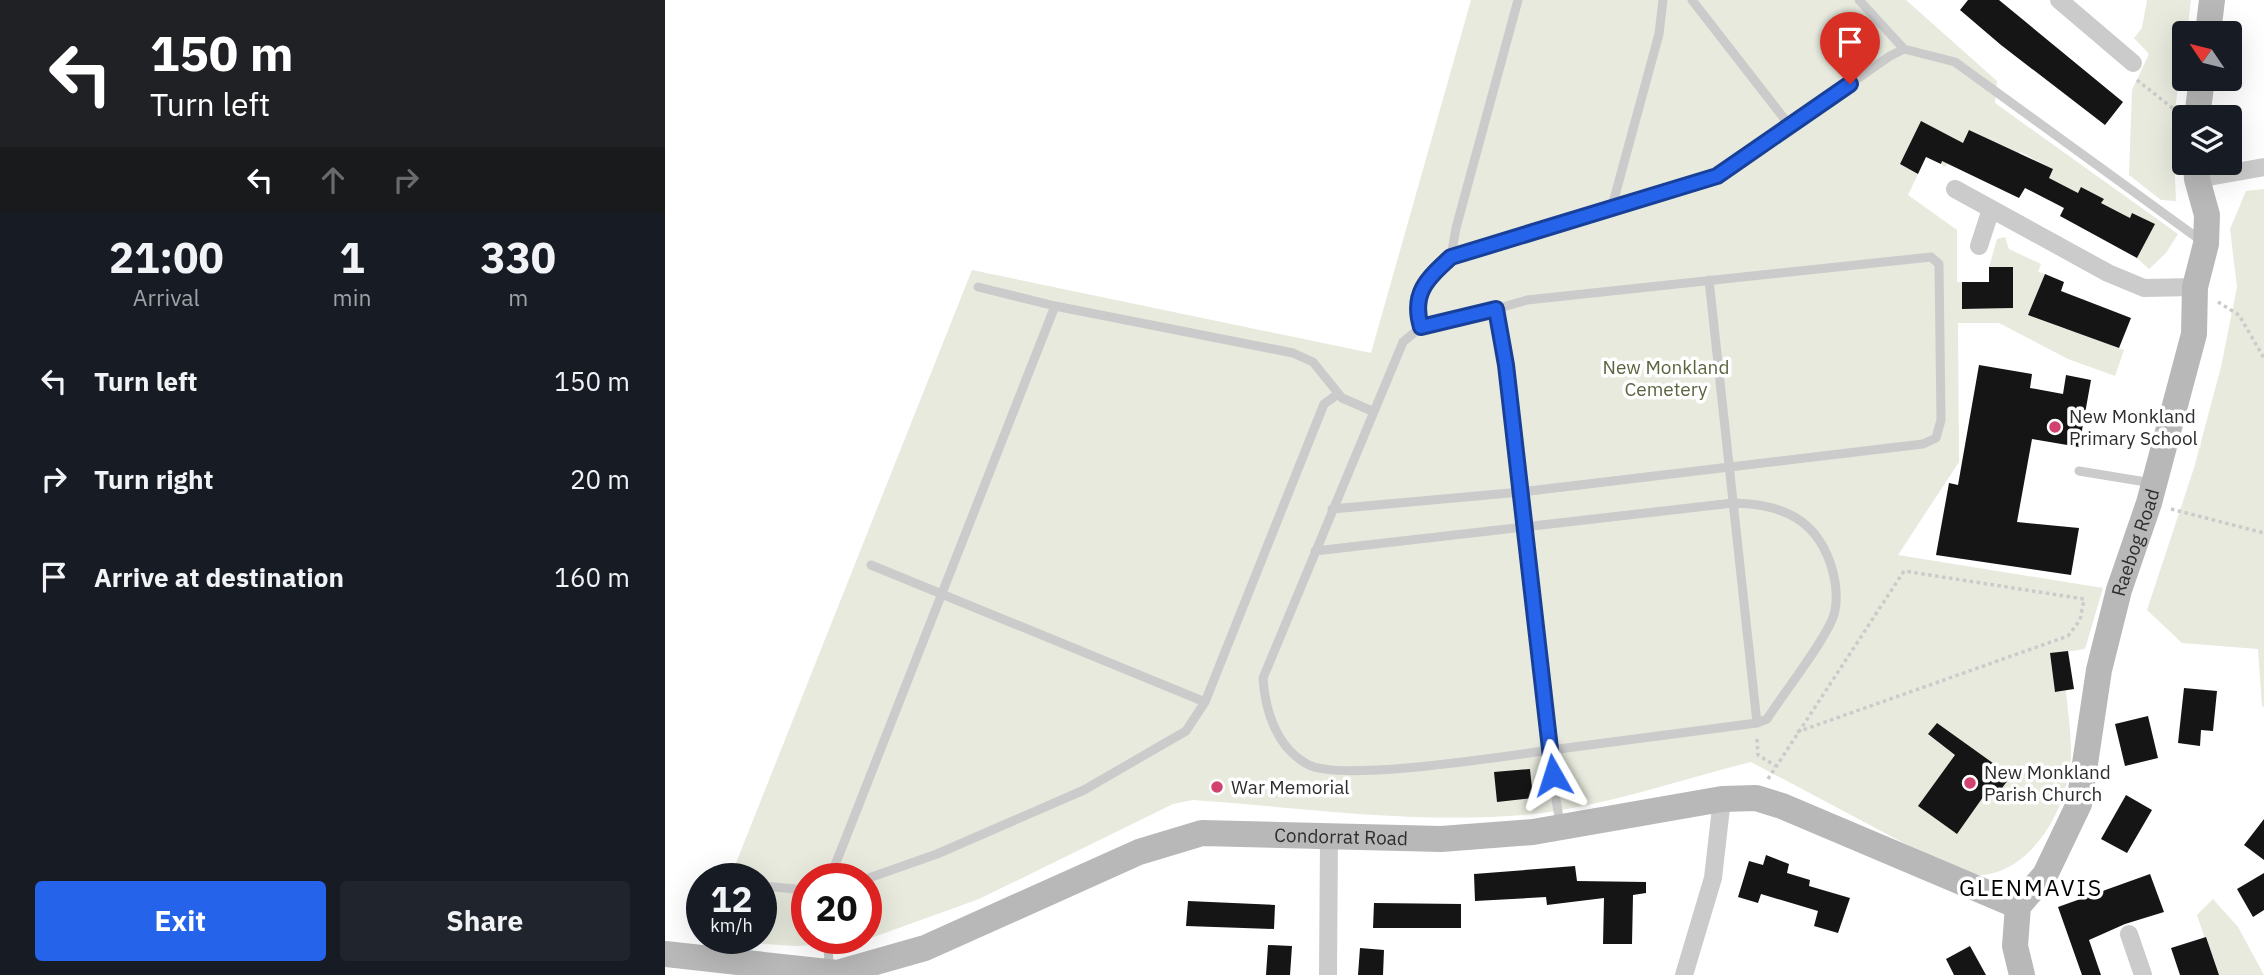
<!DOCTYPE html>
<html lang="en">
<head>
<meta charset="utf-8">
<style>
  body { margin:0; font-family:"IBM Plex Sans",sans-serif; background:#20242c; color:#f1f3f6; height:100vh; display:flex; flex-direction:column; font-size:26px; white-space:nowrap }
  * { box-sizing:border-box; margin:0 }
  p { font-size:23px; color:#9ea1a6 }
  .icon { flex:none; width:38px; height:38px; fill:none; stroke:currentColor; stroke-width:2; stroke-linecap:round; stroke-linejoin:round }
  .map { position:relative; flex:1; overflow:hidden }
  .drawer { display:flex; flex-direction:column; background:#171b24; width:665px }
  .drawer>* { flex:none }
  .hud { background:#202124; color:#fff; overflow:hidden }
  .needle { width:46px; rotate:305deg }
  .buttons { position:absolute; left:1507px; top:21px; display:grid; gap:14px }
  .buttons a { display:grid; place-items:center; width:70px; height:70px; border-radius:7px; background:#171b24; box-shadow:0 7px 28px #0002; font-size:35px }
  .speed { position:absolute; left:21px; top:863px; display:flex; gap:14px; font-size:35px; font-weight:700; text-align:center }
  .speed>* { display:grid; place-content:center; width:91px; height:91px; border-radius:50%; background:#171b24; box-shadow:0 7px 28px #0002; line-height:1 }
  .speed small { font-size:18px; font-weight:400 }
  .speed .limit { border:10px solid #d22; background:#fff; color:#111 }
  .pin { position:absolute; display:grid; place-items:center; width:60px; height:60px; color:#fff; margin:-72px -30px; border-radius:50% 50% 50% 0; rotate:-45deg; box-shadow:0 0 7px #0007 }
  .pin .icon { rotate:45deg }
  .me { position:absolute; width:77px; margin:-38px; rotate:354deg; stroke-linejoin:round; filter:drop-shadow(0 0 5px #0008) }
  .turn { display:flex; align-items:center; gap:24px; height:147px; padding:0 35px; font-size:32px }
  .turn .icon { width:91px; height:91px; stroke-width:2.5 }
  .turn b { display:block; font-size:49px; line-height:60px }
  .lanes { display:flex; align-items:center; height:66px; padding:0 35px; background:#0003; justify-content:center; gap:35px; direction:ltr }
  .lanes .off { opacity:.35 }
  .eta { display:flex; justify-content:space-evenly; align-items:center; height:119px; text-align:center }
  .eta b { font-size:42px; font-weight:700; line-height:49px }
  .primary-button { display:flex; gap:14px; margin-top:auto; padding:14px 35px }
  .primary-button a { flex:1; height:80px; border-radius:7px; background:#2563eb; color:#fff; font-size:28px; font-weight:700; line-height:80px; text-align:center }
  .primary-button a+a { background:#20242c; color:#f1f3f6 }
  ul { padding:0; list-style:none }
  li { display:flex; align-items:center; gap:21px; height:98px; padding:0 35px }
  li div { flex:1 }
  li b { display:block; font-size:26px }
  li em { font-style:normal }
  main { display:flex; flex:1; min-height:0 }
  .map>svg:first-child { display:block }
  .green { fill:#e7eadd; fill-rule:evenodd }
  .building { fill:#151515 }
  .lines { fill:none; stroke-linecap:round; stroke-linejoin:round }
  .path { stroke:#cbcbcb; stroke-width:3.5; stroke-dasharray:3.5 3.5; stroke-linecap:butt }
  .lane { stroke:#cbcbcb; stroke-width:9 }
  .street { stroke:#cbcbcb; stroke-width:18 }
  .secondary { stroke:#b8b8b8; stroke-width:26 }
  .route-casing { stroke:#184099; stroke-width:18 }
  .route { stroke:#2563eb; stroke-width:12 }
  .poi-dot { fill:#d1436e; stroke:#fff; stroke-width:2.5 }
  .labels { text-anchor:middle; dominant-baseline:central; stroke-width:7; stroke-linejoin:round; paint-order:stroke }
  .park-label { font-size:19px; fill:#5a6540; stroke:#fff }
  .poi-label { font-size:19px; fill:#2e2e2e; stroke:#fff; text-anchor:start }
  .street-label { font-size:19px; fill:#2e2e2e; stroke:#fff }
  .quarter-label { font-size:23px; letter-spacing:2px; fill:#000; stroke:#fff }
</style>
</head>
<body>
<main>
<section class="drawer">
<div class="hud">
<div class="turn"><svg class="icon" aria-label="left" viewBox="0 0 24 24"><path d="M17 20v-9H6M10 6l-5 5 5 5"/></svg><div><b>150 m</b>Turn left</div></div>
<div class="lanes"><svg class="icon" aria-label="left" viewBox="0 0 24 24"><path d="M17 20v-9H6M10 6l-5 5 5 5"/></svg><svg class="icon off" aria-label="ahead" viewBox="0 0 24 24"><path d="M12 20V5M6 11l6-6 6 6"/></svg><svg class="icon off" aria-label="right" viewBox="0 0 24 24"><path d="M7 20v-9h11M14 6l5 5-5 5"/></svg></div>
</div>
<div class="eta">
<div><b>21:00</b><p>Arrival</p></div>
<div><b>1</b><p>min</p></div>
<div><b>330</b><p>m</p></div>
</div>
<ul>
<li><svg class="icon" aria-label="left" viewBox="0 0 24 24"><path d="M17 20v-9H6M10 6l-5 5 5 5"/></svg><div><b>Turn left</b></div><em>150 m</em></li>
<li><svg class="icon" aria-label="right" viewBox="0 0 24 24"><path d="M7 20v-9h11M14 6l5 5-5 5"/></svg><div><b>Turn right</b></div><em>20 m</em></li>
<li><svg class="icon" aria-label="arrive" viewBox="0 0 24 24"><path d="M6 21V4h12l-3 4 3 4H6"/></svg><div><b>Arrive at destination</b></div><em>160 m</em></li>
</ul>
<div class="primary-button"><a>Exit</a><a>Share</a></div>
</section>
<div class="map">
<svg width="1599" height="975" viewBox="0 0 1599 975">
  <rect width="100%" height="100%" fill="#fff"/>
  <path class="green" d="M806 0H1241L1332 81 1330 103 1513 234 1501 253 1484 269 1472 258 1489 224 1468 213 1465 218 1445 208 1433 229 1422 231 1438 199 1417 187 1413 193 1392 182 1382 200 1376 192 1388 169 1355 152 1336 189 1327 141 1305 130 1287 166 1282 164 1281 167 1276 164 1289 138 1256 122 1235 164 1253 174 1243 195 1292 230V282H1297V309L1348 308 1347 267H1324L1332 239 1340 237 1344 249 1376 264 1373 272 1380 274 1363 315 1400 329 1410 304 1416 306 1418 299 1423 302 1412 331 1459 350 1450 376 1403 359 1334 323H1293L1294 462 1233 555 1438 588 1420 649 1385 654 1390 692 1401 691C1403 715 1408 742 1405 767 1400 809 1370 865 1324 874 1316 876 1305 874 1297 874L1086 762C1018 779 936 807 868 814 756 825 640 808 528 800L508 804 314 899 195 942 130 946 41 940 96 938V878H65L307 270 706 353ZM142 878H201V938H142Z
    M1482 0H1526L1522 33H1519L1508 130 1511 201 1496 200 1464 175 1467 90 1484 54 1469 38 1477 28Z
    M1599 189V706L1597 707 1593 649 1517 643 1482 610 1529 468 1556 367 1572 287 1565 229 1581 191Z
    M1548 899 1573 927 1599 975H1552L1532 915Z"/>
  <path class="building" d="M1303 0H1334L1458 102 1440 125 1336 45 1295 10Z
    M1256 121 1298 143 1304 130 1388 169 1384 178 1413 193 1416 187 1439 199 1436 203 1465 218 1467 213 1490 224 1472 258 1395 216 1399 208 1360 188 1354 198 1277 161 1276 164 1261 157 1253 174 1235 164Z
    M1324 267H1348V308L1297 309V282H1324Z
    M1380 274 1399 282 1396 291 1466 318 1454 348 1363 315Z
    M1314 365 1367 374 1365 388 1398 394 1401 375 1426 380 1414 447 1367 439 1352 522 1414 528 1406 575 1271 555 1284 483 1293 485Z
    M1403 651 1409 689 1390 692 1385 653Z
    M1519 688 1552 691 1548 731 1536 730 1535 746 1513 743Z
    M1483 716 1493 758 1460 766 1450 724Z
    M1272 723 1346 776 1331 796 1323 790 1292 834 1253 806 1290 755 1263 734Z
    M865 769 868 798 832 802 829 772Z
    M1461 795 1487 810 1462 853 1436 839Z
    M1599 819V860L1579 845Z
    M1101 855 1124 864 1122 873 1145 880 1144 886 1185 898 1173 933 1149 926 1153 911 1096 894 1093 903 1073 897 1084 861 1098 865Z
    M910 866 912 881 981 882V893L968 895 967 944H938L939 898 882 905 881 897 810 901 809 874Z
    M1599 873V910L1588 917 1572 889Z
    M1485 874 1499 912 1460 924 1424 940 1436 975H1417L1393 907Z
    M523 901 610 905 609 929 521 926Z
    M709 903 796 904V928H708Z
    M1541 937 1554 975H1515L1506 948Z
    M603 945 627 946 625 975H601Z
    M1305 946 1321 975H1289L1281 959Z
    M695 948 719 950 718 975H693Z"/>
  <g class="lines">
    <path class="path" d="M1472 80 1510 110
      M1553 302 1574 315 1599 358
      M1506 509 1599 533
      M1092 739 1093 755 1111 766
      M1103 779 1239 571 1419 599 1415 620 1403 636 1132 732"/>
    <path class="lane" d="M1027 0 1125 126
      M1194 0 1239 49
      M946 210 994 34 998 0
      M786 257 791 228 853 0
      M313 287 390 306
      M756 327C746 293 761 279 786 257L1052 176 1225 56 1239 49 1290 62 1538 242
      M1414 471 1487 483
      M667 509 856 492 1258 444 1271 438 1276 420 1274 264 1266 257 862 300 831 309
      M650 551 1068 503C1119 504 1154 520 1168 572 1172 587 1173 606 1167 620 1154 649 1120 691 1102 719L1092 723
      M206 565 540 702 659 404 673 394
      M895 823C884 764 880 703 873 642 862 541 850 440 838 339L831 309 756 327 738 342 598 678C600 711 612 749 644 765 679 782 840 756 886 750L1092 723 1044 280
      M165 878 390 306 628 353 648 362 677 398 707 411
      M201 879 272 854 419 790 521 731 540 702
      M96 886 142 890
      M163 938 164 968"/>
    <path class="street" d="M1394 0 1468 63
      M1532 179 1599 167
      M1290 189 1443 273 1479 288 1530 287
      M1314 246 1326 209
      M1464 934 1478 975
      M663 975 664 836
      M1019 975 1048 878 1057 799"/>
    <g class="secondary">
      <path d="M1543 33 1547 0"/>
      <path d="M1532 117 1537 79"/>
      <path id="s1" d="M1353 906 1380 875 1414 804 1434 670 1454 590 1484 503 1529 334 1530 287 1541 244 1542 215 1532 179 1531 163"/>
      <path d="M1353 906 1350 946 1357 975"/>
      <path id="s2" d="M0 954 172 973 260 948 474 852 537 833 776 839 868 832 1057 799 1091 798 1117 806 1353 906"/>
    </g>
  </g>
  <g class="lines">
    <g class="route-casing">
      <path id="route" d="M888 775 841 365 831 309 756 327C746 293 762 279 786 257L1052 176 1185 84"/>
    </g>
    <use href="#route" class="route"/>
  </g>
  <g class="poi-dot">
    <circle cx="1390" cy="427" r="7"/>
    <circle cx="1305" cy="783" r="7"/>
    <circle cx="552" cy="787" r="7"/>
  </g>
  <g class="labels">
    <g class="park-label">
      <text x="1001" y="367">New Monkland<tspan x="1001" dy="22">Cemetery</tspan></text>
    </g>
    <g class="poi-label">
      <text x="1404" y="416">New Monkland<tspan x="1404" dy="22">Primary School</tspan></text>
      <text x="1319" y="772">New Monkland<tspan x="1319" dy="22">Parish Church</tspan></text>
      <text x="566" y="787">War Memorial</text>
    </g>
    <g class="street-label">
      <text stroke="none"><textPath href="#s1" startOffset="388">Raebog Road</textPath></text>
      <text stroke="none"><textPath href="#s2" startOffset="704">Condorrat Road</textPath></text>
    </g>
    <g class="quarter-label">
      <text x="1366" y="887">GLENMAVIS</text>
    </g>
  </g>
</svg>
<div class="buttons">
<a><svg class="needle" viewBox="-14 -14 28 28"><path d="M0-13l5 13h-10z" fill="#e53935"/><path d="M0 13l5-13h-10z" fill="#9ea1a6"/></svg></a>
<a><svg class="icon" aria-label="layers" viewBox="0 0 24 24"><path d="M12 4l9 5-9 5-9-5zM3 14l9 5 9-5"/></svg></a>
</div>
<div class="speed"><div>12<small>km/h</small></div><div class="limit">20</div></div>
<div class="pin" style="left:1185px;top:84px;background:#d93025"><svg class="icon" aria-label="arrive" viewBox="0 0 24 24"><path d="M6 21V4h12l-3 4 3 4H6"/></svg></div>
<svg class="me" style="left:888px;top:775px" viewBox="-20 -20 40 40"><path d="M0-17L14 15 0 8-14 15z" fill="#2563eb" stroke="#fff" stroke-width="4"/></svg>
</div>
</main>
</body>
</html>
